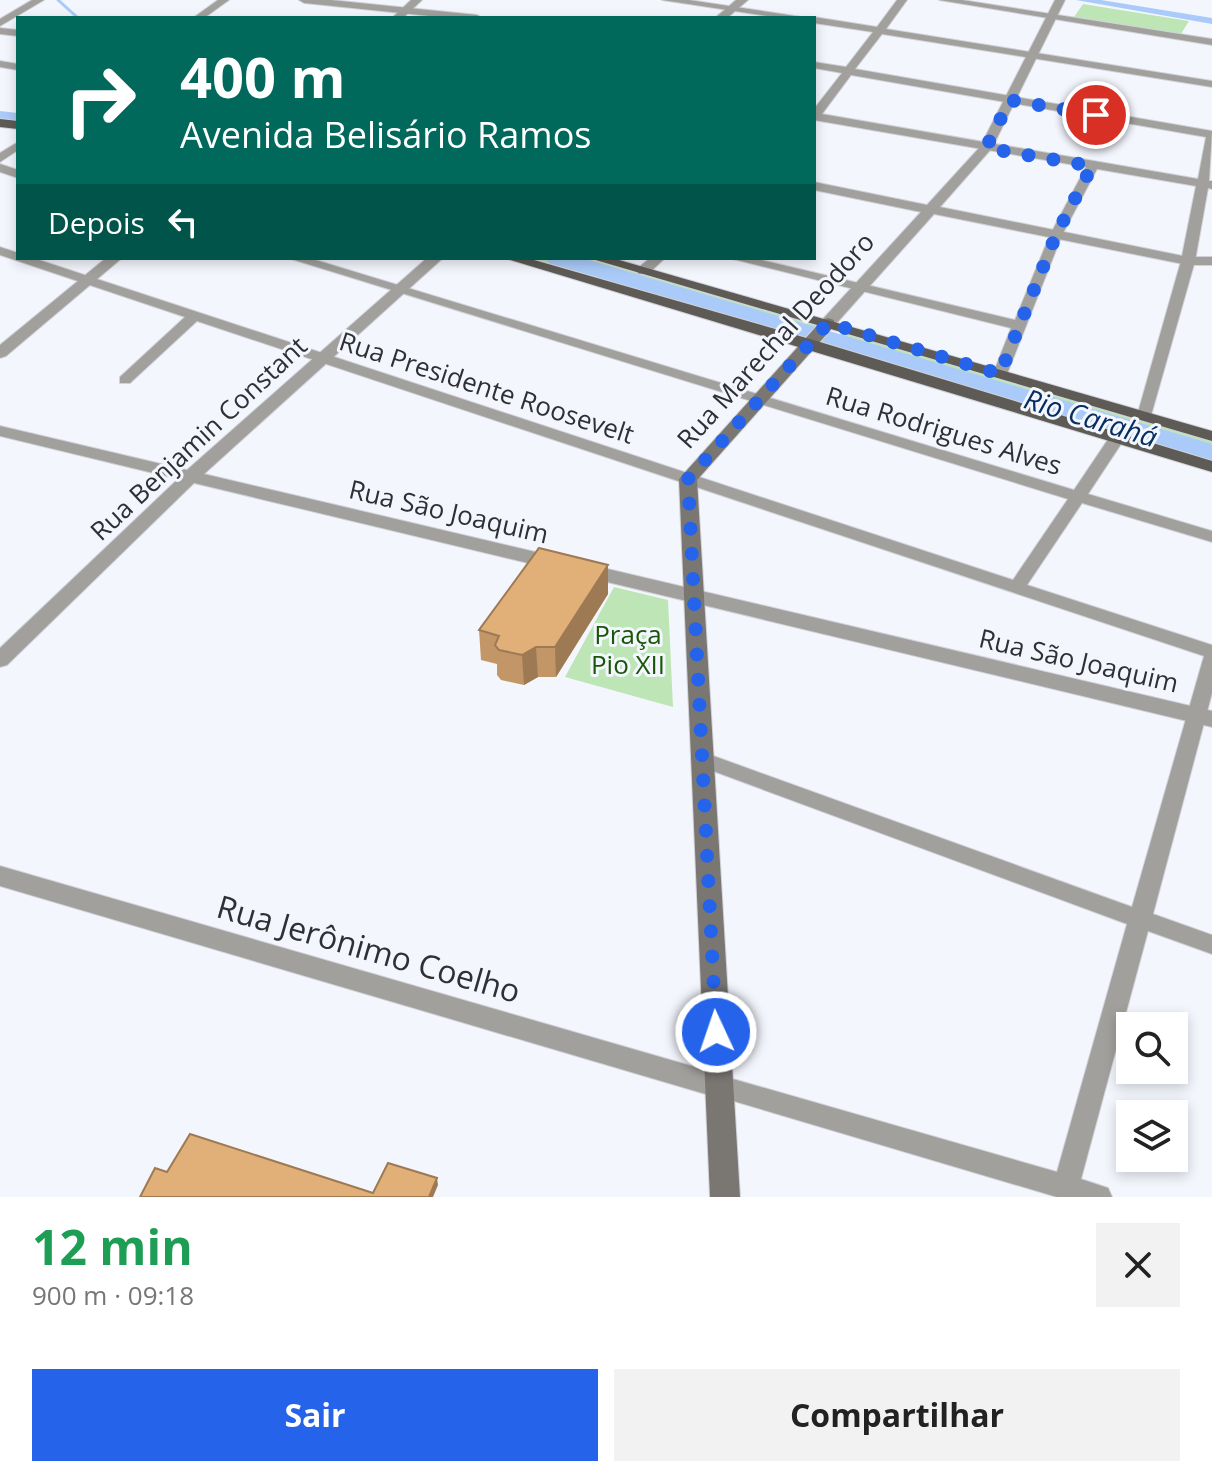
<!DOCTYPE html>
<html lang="pt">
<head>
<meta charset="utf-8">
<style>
  body { margin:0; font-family:"Open Sans",sans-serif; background:#f2f2f2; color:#222; height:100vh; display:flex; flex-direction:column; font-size:30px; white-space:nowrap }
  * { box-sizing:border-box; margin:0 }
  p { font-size:26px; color:#767676 }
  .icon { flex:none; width:44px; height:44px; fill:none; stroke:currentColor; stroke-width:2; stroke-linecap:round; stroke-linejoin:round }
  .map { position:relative; height:1197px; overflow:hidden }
  .details { display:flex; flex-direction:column; background:#fff; flex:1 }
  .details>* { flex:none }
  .hud { position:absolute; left:16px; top:16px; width:800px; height:244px; border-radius:0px; box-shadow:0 4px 12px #0003; background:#00695c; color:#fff; overflow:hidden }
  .tools { position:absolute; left:1116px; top:1012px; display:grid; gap:16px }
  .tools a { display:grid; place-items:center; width:72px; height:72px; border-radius:0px; background:#fff; box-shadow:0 4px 12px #0003; font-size:40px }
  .pin { position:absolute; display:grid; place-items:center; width:68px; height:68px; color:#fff; margin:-34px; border:4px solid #fff; border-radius:50%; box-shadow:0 2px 8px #0007 }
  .me { position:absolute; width:88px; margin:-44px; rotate:357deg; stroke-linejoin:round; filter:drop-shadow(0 0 6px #0008) }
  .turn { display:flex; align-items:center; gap:28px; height:168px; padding:0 32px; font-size:36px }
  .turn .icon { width:104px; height:104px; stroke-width:2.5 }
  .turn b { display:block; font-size:56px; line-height:68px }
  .then { display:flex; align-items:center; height:76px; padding:0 32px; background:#0003; gap:16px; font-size:30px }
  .round { display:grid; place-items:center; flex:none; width:84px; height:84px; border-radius:0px; background:#f2f2f2 }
  .headline { display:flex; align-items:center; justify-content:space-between; height:136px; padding:0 32px }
  h1 { font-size:48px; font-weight:700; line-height:60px; color:#1e9e55 }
  .primary-button { display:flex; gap:16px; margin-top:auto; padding:16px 32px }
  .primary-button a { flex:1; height:92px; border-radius:0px; background:#2563eb; color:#fff; font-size:32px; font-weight:700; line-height:92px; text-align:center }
  .primary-button a+a { background:#f2f2f2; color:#222 }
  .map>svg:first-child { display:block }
  .green { fill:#bee5b6 }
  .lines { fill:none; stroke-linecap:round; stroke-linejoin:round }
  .stream { stroke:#aacbf9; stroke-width:3 }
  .canal { fill:#aacbf9; fill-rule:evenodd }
  .river { fill:#aacbf9; fill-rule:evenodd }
  .minor-casing { stroke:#d1d2d9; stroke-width:2 }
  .tertiary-casing { stroke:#d1d2d9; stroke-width:2 }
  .secondary-casing { stroke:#d1d2d9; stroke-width:2 }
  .primary-casing { stroke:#d1d2d9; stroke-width:2 }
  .minor { fill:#a2a09d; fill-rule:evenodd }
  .tertiary { fill:#a2a09d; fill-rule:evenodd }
  .secondary { fill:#7a7773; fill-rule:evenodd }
  .primary { fill:#5e5a55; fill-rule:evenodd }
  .wall { fill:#c29667 }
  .shaded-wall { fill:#9e7a54 }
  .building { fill:#e1af78; stroke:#9e7a54; stroke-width:2 }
  .route { stroke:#2563eb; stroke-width:14; stroke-dasharray:0 25.2 }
  .labels { text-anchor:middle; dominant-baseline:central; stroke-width:6; stroke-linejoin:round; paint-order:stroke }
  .street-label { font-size:26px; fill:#2f3033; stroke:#f4f6fe }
  .park-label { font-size:26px; fill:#195607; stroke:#f4f6fe }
  .water-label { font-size:28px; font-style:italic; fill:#072e60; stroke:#f4f6fe }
  .near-street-label { font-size:32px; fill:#2f3033; stroke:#f4f6fe }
</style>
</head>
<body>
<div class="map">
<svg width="1212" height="1197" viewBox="0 0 1212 1197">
  <rect width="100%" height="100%" fill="#f4f6fe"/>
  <path class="green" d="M1083 4 1189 21 1181 34 1074 17Z
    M530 258H585L825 326 814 338Z
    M843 332 1212 440V460L832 344Z
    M614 587 668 600 673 707 565 677Z"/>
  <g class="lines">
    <path class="stream" d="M58 0 78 18"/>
    <path class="canal" d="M1076 0H1101L1212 18V24Z"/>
    <path class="river" d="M0 111 18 113V125L0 123Z
      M545 258H582L1212 444V461L549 263Z"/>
    <g class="minor-casing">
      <path id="minor" d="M32 0H44L0 26V19Z
        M218 0H229L204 18H193Z
        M299 0H331L477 15 482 18H449L304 3Z
        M662 0H689L808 18H781Z
        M897 0H907L886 29 1212 81V87L882 34 855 69 1212 131 1209 181H1212V189L1208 188 1195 261 1150 419H1140L1137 416 1181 261 1196 186 1097 169 1062 235 1007 374 1000 378 993 374 1011 328 729 258H753L1015 320 1050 235 1086 167 814 120V109L842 73 814 68V62L846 67 873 32 814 23V18H811L814 17 877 27ZM851 75 1206 137 1198 179 822 114Z
        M939 0H962L1212 39V45Z
        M0 28 18 30V36L0 34Z
        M18 142V150L0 162V153Z
        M0 164 18 170V178L0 172Z
        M0 247 18 253V258H33L1013 580 1068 499 288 258H309L1074 490 1111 435H1123L1125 438 1088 494 1212 531V542L1082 503 1027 585 1212 645V693L1153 914 1212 935V954L1148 931 1081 1179 1108 1188 1112 1197H1057L710 1094 707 1086 710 1078 719 1075 1057 1172 1127 924 694 764 691 759 694 754H708L1132 907 1204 656 197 321 130 383H120V377L185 317 0 255Z
        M650 258H665L648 274H638V268Z"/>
    </g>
    <g class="tertiary-casing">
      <path id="tertiary" d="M411 0H422L403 18H392Z
        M736 0H748L727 18H715Z
        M1055 0H1065L992 148 940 207 1188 257H1212V265H1188L934 214 834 326H822V320L921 212 814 190V182L927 205 980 147Z
        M0 61 18 64V70L0 67Z
        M106 258H122L6 356 0 358V345Z
        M427 258H443L204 474 1212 711V727L194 483 7 665 0 667V648L178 479 0 436V426L187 470Z
        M0 866 719 1074 729 1077 733 1086 729 1095 719 1098 0 886Z"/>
    </g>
    <g class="secondary-casing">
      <path id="secondary" d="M828 318 834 320V326L697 480 740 1197H710L679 479 822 320Z"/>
    </g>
    <g class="primary-casing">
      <path id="primary" d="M0 119 18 121V129L0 127Z
        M504 258H527L810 339 1212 461V472Z
        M589 258H612L1212 431V441Z"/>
    </g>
    <use href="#minor" class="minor"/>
    <use href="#tertiary" class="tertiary"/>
    <use href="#secondary" class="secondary"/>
    <use href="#primary" class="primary"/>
  </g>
  <path class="wall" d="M608 565V594L556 677H538L524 685 501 680 497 675V664L481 660 479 630Z"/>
  <path class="shaded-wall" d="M608 565V594L556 677 555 647Z
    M536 647 538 677 524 685 522 655Z
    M437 1178 438 1185 433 1197H429Z"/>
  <path class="building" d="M539 548 608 565 555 647H536L522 655 499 650 495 645 499 636 479 630Z
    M190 1134 373 1193 388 1163 437 1178 429 1197H140L155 1168 167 1172Z"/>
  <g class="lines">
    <path class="route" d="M716 1032 688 479 828 323 1000 374 1056 235 1092 166 986 148 1010 100 1096 115"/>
  </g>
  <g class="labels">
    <g class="street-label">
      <text transform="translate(775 340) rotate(-48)">Rua Marechal Deodoro</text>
      <text transform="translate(487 387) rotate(18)">Rua Presidente Roosevelt</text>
      <text transform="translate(944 430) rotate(17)">Rua Rodrigues Alves</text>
      <text transform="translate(198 438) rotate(-43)">Rua Benjamin Constant</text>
      <text transform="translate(449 511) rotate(13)">Rua São Joaquim</text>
      <text transform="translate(1079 660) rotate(13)">Rua São Joaquim</text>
    </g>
    <g class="park-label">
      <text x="628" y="634">Praça<tspan x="628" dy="30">Pio XII</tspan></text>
    </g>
    <g class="water-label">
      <text transform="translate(1091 417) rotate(17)">Rio Carahá</text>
    </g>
    <g class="near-street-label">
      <text transform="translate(369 948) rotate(16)">Rua Jerônimo Coelho</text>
    </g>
  </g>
</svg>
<div class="tools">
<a><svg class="icon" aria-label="search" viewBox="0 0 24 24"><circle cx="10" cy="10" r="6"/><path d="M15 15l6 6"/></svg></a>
<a><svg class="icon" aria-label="layers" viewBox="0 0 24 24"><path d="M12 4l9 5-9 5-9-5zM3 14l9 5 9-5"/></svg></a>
</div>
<div class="pin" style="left:1096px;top:115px;background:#d93025"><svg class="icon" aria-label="arrive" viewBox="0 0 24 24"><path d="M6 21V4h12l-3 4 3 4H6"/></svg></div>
<svg class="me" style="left:716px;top:1032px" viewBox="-20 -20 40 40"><circle r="17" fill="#2563eb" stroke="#fff" stroke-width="3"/><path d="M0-11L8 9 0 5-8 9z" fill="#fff"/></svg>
<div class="hud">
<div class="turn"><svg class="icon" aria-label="right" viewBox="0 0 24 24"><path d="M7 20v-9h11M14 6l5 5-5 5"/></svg><div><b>400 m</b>Avenida Belisário Ramos</div></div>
<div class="then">Depois<svg class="icon" aria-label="left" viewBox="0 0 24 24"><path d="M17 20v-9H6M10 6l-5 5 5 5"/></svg></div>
</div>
</div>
<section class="details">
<div class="headline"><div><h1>12 min</h1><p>900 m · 09:18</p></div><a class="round"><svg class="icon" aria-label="close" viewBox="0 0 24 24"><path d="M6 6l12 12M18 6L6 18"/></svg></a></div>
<div class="primary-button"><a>Sair</a><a>Compartilhar</a></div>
</section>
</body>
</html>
